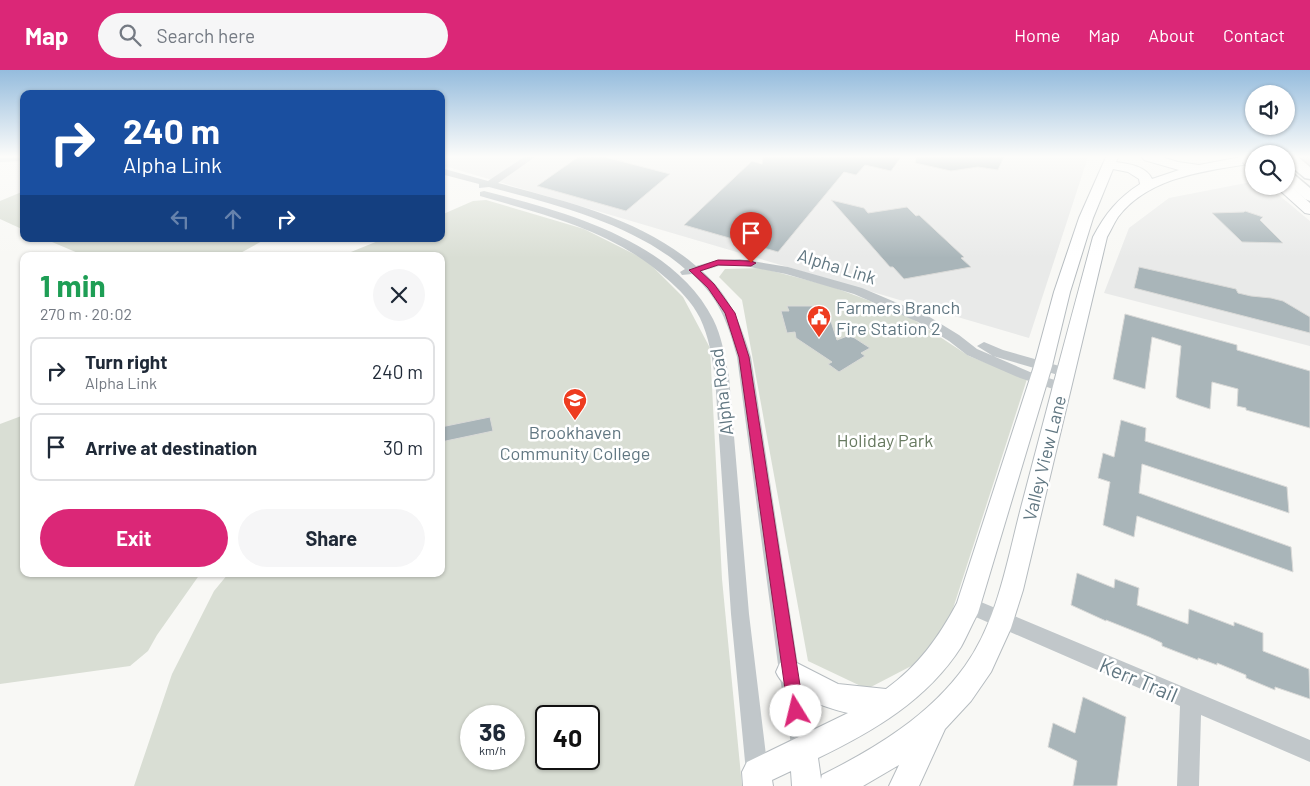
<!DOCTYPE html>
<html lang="en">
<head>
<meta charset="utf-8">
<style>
  body { margin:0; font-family:Barlow,sans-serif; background:#f6f6f7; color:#1f2937; height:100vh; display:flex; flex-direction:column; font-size:19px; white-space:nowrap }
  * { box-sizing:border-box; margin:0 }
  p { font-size:16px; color:#747a83 }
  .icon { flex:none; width:28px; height:28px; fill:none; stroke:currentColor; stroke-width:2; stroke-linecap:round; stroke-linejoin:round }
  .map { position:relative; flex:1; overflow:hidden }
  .side { position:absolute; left:20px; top:182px; width:425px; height:325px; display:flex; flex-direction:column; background:#fff; border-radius:10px; box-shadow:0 1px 4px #0004 }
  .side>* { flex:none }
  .hud { position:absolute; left:20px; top:20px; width:425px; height:152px; border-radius:10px; box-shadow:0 1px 4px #0004; background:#1a4fa0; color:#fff; overflow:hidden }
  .buttons { position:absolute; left:1245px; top:15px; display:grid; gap:10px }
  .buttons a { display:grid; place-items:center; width:50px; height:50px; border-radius:50%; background:#fff; box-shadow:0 1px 4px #0004; font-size:25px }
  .speed { position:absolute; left:460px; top:635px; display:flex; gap:10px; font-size:25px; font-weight:700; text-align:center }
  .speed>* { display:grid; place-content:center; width:65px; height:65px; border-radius:50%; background:#fff; box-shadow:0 1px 4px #0004; line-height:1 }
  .speed small { font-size:12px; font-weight:400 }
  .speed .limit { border:2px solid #111; border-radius:8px; background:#fff; color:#111 }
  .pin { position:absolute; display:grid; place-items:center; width:42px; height:42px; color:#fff; margin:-51px -21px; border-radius:50% 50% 50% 0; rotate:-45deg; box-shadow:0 0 5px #0007 }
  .pin .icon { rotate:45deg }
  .me { position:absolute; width:55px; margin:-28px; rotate:351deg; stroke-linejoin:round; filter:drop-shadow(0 0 4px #0008) }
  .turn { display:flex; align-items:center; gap:18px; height:105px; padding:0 20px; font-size:22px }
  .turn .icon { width:65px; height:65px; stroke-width:2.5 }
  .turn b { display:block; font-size:35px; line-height:42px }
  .lanes { display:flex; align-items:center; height:48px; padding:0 20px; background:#0003; justify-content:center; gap:25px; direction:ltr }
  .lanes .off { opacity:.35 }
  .round { display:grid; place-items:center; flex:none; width:52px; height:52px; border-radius:26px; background:#f6f6f7 }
  .headline { display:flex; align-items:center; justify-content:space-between; height:85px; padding:0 20px }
  h1 { font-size:30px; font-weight:700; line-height:38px; color:#1e9e55 }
  .cta { display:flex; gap:10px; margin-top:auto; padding:10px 20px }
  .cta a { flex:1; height:58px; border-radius:30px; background:#db2777; color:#fff; font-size:20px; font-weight:700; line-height:58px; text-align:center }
  .cta a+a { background:#f6f6f7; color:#1f2937 }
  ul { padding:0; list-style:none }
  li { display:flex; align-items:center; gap:15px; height:68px; margin:0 10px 8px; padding:0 10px; border:2px solid #e0e1e3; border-radius:10px }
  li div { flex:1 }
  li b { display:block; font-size:19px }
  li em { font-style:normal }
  header { display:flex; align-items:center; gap:30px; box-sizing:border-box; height:70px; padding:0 25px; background:#db2777; color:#fff }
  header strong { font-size:24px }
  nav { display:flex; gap:28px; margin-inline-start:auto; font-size:18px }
  .search { width:350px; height:45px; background:#f6f6f7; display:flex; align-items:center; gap:12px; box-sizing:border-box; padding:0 18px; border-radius:28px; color:#747a83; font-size:19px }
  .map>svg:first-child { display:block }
  .built { fill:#e9eae9 }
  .green { fill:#d9ded4; fill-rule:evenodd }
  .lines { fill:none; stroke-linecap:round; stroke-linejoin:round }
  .stream { stroke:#b9c9cc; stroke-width:4 }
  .building { fill:#a9b5b9; stroke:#dadad8 }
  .highway-tunnel { stroke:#d2d8d8; stroke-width:16; stroke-dasharray:16 8; stroke-linecap:butt }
  .major-casing { stroke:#b6bcc0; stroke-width:2 }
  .highway-casing { stroke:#b6bbbe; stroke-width:3 }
  .minor { fill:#c1c7ca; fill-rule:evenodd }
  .major { fill:#fff; fill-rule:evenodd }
  .highway { fill:#fff; fill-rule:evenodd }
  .major-bridge-casing { stroke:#b6bcc0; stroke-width:16; stroke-linecap:butt }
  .major-bridge { stroke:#fff; stroke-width:14 }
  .route { fill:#db2777; stroke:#8e194d }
  .labels { text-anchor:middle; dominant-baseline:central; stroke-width:5; stroke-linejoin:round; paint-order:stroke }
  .street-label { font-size:18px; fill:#617782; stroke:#fff }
  .poi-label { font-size:18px; fill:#617782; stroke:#fff; text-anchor:start }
  .park-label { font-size:18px; fill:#687a61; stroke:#fff }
  .near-street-label { font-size:21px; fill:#617782; stroke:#fff }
</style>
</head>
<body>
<header>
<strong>Map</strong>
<div class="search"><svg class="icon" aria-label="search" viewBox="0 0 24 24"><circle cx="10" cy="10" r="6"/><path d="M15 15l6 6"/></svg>Search here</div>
<nav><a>Home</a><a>Map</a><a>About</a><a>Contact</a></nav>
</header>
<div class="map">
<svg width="1310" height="716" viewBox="0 0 1310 716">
  <rect width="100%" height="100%" fill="#f8f8f5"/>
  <path class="built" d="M441 87H1088L1029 268 441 95Z
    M1251 112 1254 113V116H1266L1274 121 1310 151V276L1104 223 1129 158 1169 128Z"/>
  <path class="green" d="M24 121V160L0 149V131Z
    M486 130 584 159 646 190 683 227 710 278 722 509 742 716H134L172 604 214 521 228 504H441V186H341L383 169H441V145L473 131ZM471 646H514V689H471ZM546 646H589V689H546Z
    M45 169H266L235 186H85Z
    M761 198 830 216 905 244 969 286 1027 309 949 551 919 592 867 619 808 591 742 230 719 207 725 199Z
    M24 345V504H200L157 565 148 581 130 596 0 614V354Z"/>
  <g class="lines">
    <path class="stream" d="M0 90 24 89"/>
  </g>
  <path class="building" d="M578 87H605L670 104 626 141 537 116Z
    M763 87H901L891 101 865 95 856 105 844 102 778 182 684 155 752 91 762 94Z
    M916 87H1004L998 100 978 97 951 101 915 93Z
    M831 130 864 138 868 143 907 137 916 146 919 145 964 187 961 188 971 197 904 209 893 197H890Z
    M1245 141 1263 147 1260 150 1283 173 1242 172 1212 143 1244 142Z
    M1139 197 1236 219 1238 223 1251 226 1271 228 1283 231 1310 247V263L1134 218Z
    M787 236H818L820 240 827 239 837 270 850 265 870 278 861 283 865 286 839 302 828 294 832 292 796 268 795 262 787 263 781 241H789Z
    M1125 244 1237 275V280L1310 301V358L1246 340V338L1237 336 1238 319 1212 312 1210 339 1179 329 1176 327 1181 276 1152 267 1145 319 1113 309Z
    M490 347 493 361 441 372V357Z
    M1121 350 1146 358 1145 371 1287 417 1289 443 1142 394 1139 423 1291 477 1293 502 1137 446 1134 467 1103 455 1110 412 1098 408 1103 383 1114 387Z
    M1077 503 1114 518 1115 509 1139 518 1137 535 1188 554 1189 539 1234 556V552L1263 563V581L1309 599 1310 629 1275 617V620L1246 608V605L1217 593V595L1198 588V590L1162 576V573L1149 567 1106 550V551L1071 535Z
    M1083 627 1126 647 1117 716H1073L1077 691 1048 677 1053 653 1075 663Z"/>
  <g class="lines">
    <path class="highway-tunnel" d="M1302 87 1310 94"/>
    <g class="major-casing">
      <path id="major" d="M1106 87H1118L1116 92C1129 94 1146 96 1152 109L1179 100 1144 90 1142 87H1162L1178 92 1199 95 1241 87H1254V93C1207 101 1149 106 1118 147 1114 153 1111 160 1107 167L1023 520 1011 558 991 602 971 631 945 659 919 716H889L899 695 863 716H792L791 701 772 710 773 716H743L742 702 747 692 848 643C826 638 785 624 776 602L780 593 789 589 838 614 886 619C918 596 939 567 957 533L1034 296 1054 222 1079 148ZM1113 99 1128 102 1139 109 1140 114C1118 128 1105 144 1093 167 1069 255 1046 342 1023 430 1008 485 999 549 965 596 929 646 876 678 822 705L821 709 818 688C874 661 927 630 961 577 967 566 972 554 978 543L1052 296 1070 222 1093 148Z
        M1287 113 1310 133V144L1305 143 1275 116H1286Z"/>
    </g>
    <g class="highway-casing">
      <path id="highway" d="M1286 87H1298L1310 97V109L1305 108 1286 92Z
        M1286 101 1291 102 1310 118V131L1305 129 1286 113Z"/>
    </g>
    <path class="minor" d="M524 87H535L498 113C566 131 642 149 696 196L718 190 740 189 788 197 862 218 928 246 959 265 977 279 1030 302 1067 314 1069 317 1067 320 1062 322 1020 308 967 285 949 271 918 252 854 224 786 204 740 195 719 196 702 201C729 224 741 254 751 287L799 602 814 680 811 688 803 691 795 688 792 680 779 602 737 287C728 253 719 228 692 204L682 205 680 202 685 199C634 154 554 134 489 117L479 118V114L441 104V98L488 111Z
      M484 121C563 141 673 170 713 249 722 267 725 287 729 307L749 544 768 702 765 710 757 713 749 710 746 702 731 544 715 307C712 287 709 267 700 248 692 232 679 219 666 208 614 161 546 145 480 126V122Z
      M984 272 1003 280 1070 299 1072 302 1070 305 1065 307 993 286 977 276Z
      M969 527 1310 670V692L1201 645 1199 716H1177L1180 636 962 541 960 535 962 529Z"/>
    <use href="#major" class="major"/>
    <use href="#highway" class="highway"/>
    <g class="major-bridge-casing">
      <path id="major-bridge" d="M1247 87 1254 93"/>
    </g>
    <use href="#major-bridge" class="major-bridge"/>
  </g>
  <linearGradient id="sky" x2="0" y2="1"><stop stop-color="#95bcdd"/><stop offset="0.46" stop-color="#fcfcfa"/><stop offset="1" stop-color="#fcfcfa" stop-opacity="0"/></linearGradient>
  <rect width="1310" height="188" fill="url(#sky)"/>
  <path class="route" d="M718 190 751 191 756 193 751 196 718 195 700 201 714 214 735 243 749 287 804 641 801 646 796 649 790 646 788 641 739 287 725 243 708 218 689 200Z"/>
  <defs>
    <g id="civic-pin" transform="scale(1.25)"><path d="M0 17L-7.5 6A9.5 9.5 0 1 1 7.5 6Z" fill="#ee3c20" stroke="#fff"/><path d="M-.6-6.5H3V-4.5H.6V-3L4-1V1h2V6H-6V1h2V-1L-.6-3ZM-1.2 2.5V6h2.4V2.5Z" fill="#fff"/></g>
    <g id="university-pin" transform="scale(1.25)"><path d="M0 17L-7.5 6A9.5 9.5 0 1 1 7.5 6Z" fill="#ee3c20" stroke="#fff"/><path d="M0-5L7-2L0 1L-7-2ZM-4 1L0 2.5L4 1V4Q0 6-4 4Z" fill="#fff"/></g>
  </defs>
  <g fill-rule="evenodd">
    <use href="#civic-pin" x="819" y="247"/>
    <use href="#university-pin" x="575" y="330"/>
  </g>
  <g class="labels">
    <g class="street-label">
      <text transform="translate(837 196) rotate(17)">Alpha Link</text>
      <text transform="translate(721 322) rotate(-97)">Alpha Road</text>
      <text transform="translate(1044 388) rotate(-76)">Valley View Lane</text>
    </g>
    <g class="poi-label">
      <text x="836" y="237">Farmers Branch<tspan x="836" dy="21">Fire Station 2</tspan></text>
      <text x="575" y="362" text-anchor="middle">Brookhaven<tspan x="575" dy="21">Community College</tspan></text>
    </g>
    <g class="park-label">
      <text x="885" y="370">Holiday Park</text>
    </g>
    <g class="near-street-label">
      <text transform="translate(1139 609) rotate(23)">Kerr Trail</text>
    </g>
  </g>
</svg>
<div class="buttons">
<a><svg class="icon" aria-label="sound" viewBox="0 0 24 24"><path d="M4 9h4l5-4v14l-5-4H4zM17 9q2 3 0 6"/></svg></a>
<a><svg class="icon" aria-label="search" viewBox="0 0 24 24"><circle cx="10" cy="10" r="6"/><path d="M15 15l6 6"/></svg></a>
</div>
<div class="speed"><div>36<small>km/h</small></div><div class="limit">40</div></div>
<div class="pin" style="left:751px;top:193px;background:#d93025"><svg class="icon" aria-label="arrive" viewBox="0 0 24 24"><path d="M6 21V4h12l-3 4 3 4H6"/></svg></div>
<svg class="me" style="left:796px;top:641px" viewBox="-20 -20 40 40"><circle r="19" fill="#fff"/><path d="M0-13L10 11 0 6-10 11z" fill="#db2777"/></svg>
<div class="hud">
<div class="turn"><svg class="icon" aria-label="right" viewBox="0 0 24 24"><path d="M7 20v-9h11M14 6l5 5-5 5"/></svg><div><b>240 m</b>Alpha Link</div></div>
<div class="lanes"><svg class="icon off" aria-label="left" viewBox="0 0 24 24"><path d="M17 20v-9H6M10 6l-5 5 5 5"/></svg><svg class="icon off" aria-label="ahead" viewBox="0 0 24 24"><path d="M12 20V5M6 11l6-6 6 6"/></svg><svg class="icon" aria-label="right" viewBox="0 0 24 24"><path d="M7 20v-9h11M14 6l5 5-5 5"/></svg></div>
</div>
<section class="side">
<div class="headline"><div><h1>1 min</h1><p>270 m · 20:02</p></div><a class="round"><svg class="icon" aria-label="close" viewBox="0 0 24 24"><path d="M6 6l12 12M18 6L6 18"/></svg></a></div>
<ul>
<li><svg class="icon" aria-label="right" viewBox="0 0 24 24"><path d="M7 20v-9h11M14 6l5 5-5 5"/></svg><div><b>Turn right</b><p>Alpha Link</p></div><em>240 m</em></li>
<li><svg class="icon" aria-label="arrive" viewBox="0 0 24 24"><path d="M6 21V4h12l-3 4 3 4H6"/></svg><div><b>Arrive at destination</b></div><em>30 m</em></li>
</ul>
<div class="cta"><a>Exit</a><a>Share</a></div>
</section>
</div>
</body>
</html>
